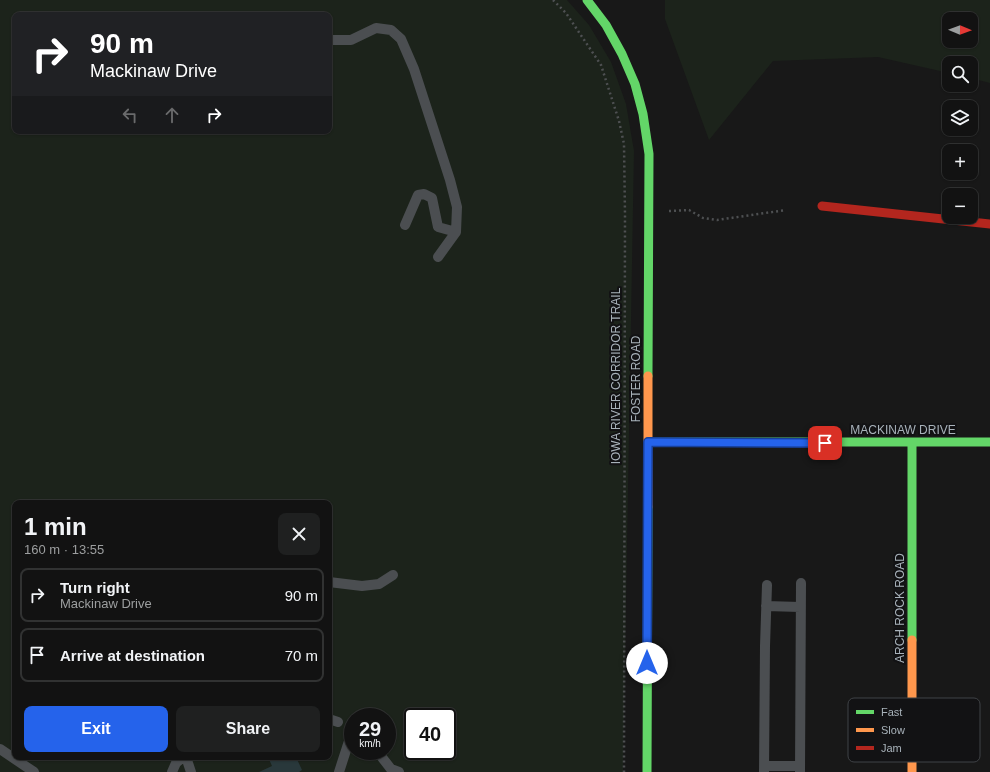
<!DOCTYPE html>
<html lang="en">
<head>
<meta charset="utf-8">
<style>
  body { margin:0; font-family:Arial,sans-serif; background:#1f2020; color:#f1f3f6; height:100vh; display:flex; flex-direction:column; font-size:15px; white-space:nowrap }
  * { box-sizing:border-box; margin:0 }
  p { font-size:13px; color:#9c9e9f }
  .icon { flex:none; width:22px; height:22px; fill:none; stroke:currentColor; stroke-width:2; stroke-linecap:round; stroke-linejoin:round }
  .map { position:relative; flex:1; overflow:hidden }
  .panel { position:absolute; left:12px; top:500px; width:320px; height:260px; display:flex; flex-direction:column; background:#121212; border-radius:8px; box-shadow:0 1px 3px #0004,0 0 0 1px #313232 }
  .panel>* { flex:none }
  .hud { position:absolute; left:12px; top:12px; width:320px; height:122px; border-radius:8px; box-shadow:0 1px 3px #0004,0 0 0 1px #313232; background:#202124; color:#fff; overflow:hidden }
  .needle { width:26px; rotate:91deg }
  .tools { position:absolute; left:942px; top:12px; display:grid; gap:8px }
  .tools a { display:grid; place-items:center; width:36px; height:36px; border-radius:8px; background:#121212; box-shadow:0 1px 3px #0004,0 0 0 1px #313232; font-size:20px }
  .speed { position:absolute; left:344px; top:708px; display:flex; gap:8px; font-size:20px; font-weight:700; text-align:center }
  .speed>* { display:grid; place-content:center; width:52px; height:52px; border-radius:50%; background:#121212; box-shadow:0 1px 3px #0004,0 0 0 1px #313232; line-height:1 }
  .speed small { font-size:10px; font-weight:400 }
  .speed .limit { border:2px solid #111; border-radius:6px; background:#fff; color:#111 }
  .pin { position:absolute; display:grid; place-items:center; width:34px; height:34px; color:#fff; margin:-17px; border-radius:8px; box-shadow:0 2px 6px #0006 }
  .me { position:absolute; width:44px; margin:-22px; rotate:0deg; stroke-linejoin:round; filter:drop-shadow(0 0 3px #0008) }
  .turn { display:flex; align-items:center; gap:14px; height:84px; padding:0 12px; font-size:18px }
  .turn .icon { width:52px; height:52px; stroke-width:2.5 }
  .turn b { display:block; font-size:28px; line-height:34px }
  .lanes { display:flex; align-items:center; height:38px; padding:0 12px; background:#0003; justify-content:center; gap:20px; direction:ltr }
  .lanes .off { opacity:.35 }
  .round { display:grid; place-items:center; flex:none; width:42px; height:42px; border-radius:8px; background:#1f2020 }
  .head { display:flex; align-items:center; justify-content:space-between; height:68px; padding:0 12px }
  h1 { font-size:24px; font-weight:600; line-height:30px }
  .cta { display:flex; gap:8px; margin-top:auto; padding:8px 12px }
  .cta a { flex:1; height:46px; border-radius:8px; background:#2563eb; color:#fff; font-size:16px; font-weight:600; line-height:46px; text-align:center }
  .cta a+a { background:#1f2020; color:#f1f3f6 }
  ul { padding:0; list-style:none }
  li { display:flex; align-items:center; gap:12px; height:54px; margin:0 8px 6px; padding:0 4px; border:2px solid #313232; border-radius:8px }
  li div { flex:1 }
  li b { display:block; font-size:15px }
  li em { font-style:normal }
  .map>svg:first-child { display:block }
  .green { fill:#1c231b; fill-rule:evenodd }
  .water { fill:#29383b }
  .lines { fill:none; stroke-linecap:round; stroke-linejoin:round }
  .path { stroke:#4e5052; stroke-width:2.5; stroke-dasharray:2 3; stroke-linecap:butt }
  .lane { stroke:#4b4e51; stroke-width:10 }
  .fast { stroke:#63d668; stroke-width:9 }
  .slow { stroke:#ff974d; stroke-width:9 }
  .jam { stroke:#b3261e; stroke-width:9 }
  .route-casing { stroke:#184099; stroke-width:10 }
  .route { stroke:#2563eb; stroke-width:7 }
  .labels { text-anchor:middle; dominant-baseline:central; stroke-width:4; stroke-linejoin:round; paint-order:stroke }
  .street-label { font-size:12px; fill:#a8b2ba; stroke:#121214 }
  .key { fill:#121214; stroke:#3f4246; stroke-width:1 }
  .key-label { font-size:11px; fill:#a8b2ba }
</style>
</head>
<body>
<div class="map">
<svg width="990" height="772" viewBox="0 0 990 772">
  <rect width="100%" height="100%" fill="#181818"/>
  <path class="green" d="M0 0H567L589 25 611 62 626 104 634 151 623 772H0ZM15 15H329V131H15ZM15 503H329V757H15ZM353 717H387V751H353ZM413 717H447V751H413Z
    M665 0H990V83L971 78V63H949V73L878 57 773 61 709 140 665 19ZM949 19H971V41H949Z"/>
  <path class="water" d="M268 757H296L302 770 299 772H259L272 766Z"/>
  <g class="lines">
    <path class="path" d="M553 0 566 13 601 65 619 121 624 144 625 215 624 772
      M669 211 689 210 703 218 717 220 786 210"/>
    <path class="lane" d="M329 40H351L376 28 391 30 401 39 414 69 450 180 457 207 456 232
      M405 225 418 195 424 194 432 198 438 227 456 232 438 257
      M329 582 362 586 379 584 393 575
      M766 606 800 607
      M329 719 338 722
      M0 749 34 772
      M377 751 391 769 399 772
      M186 757 191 772
      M765 766H800
      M172 772 176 763 183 757
      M339 772 350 738 353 740
      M764 772 765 646 767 585
      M800 772 801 583"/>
    <path class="fast" d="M587 0 606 25 622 54 635 84 643 114 649 154 648 376
      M648 442H990
      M912 443V640
      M647 772 648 507"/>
    <path class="slow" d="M648 507V376
      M912 640V772"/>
    <path class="jam" d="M822 206 990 224"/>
  </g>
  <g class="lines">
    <g class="route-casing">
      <path id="route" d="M647 663 648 442 825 443"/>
    </g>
    <use href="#route" class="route"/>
  </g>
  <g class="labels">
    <g class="street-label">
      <text transform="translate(616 376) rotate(-90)">IOWA RIVER CORRIDOR TRAIL</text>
      <text transform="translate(636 379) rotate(-90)">FOSTER ROAD</text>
      <text x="903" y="430">MACKINAW DRIVE</text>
      <text transform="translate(900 608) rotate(-90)">ARCH ROCK ROAD</text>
    </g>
  </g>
  <rect x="848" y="698" width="132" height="64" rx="6" class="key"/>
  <rect x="856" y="710" width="18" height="4" fill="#63d668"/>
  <rect x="856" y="728" width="18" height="4" fill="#ff974d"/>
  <rect x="856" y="746" width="18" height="4" fill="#b3261e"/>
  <g class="key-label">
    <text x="881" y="716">Fast</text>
    <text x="881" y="734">Slow</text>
    <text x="881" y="752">Jam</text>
  </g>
</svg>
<div class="tools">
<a><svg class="needle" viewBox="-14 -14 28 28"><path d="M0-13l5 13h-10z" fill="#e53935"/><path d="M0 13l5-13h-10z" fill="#9c9e9f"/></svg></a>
<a><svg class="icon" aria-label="search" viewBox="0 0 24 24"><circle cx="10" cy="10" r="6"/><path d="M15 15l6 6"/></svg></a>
<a><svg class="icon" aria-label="layers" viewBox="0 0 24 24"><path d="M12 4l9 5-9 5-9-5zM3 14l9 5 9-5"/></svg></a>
<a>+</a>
<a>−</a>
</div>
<div class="speed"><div>29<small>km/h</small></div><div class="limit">40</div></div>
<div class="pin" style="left:825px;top:443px;background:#d93025"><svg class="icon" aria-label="arrive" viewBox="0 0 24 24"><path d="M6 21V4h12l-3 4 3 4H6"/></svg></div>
<svg class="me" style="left:647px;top:663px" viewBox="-20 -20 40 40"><circle r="19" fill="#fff"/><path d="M0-13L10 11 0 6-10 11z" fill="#2563eb"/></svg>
<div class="hud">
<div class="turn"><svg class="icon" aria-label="right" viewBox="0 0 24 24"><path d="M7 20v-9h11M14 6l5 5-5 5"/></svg><div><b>90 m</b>Mackinaw Drive</div></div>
<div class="lanes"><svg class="icon off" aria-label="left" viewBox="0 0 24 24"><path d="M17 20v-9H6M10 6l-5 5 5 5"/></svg><svg class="icon off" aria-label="ahead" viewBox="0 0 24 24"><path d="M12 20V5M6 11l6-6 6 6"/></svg><svg class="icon" aria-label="right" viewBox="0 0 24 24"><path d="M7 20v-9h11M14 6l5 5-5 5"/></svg></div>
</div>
<section class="panel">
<div class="head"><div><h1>1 min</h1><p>160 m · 13:55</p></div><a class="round"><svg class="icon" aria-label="close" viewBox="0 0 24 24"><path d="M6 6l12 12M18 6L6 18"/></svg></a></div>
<ul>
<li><svg class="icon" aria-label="right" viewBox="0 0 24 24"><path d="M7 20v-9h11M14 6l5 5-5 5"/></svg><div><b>Turn right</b><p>Mackinaw Drive</p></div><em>90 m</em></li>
<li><svg class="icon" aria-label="arrive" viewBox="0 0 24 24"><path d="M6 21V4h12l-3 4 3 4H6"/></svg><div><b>Arrive at destination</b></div><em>70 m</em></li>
</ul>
<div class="cta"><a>Exit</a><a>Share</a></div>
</section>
</div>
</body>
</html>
